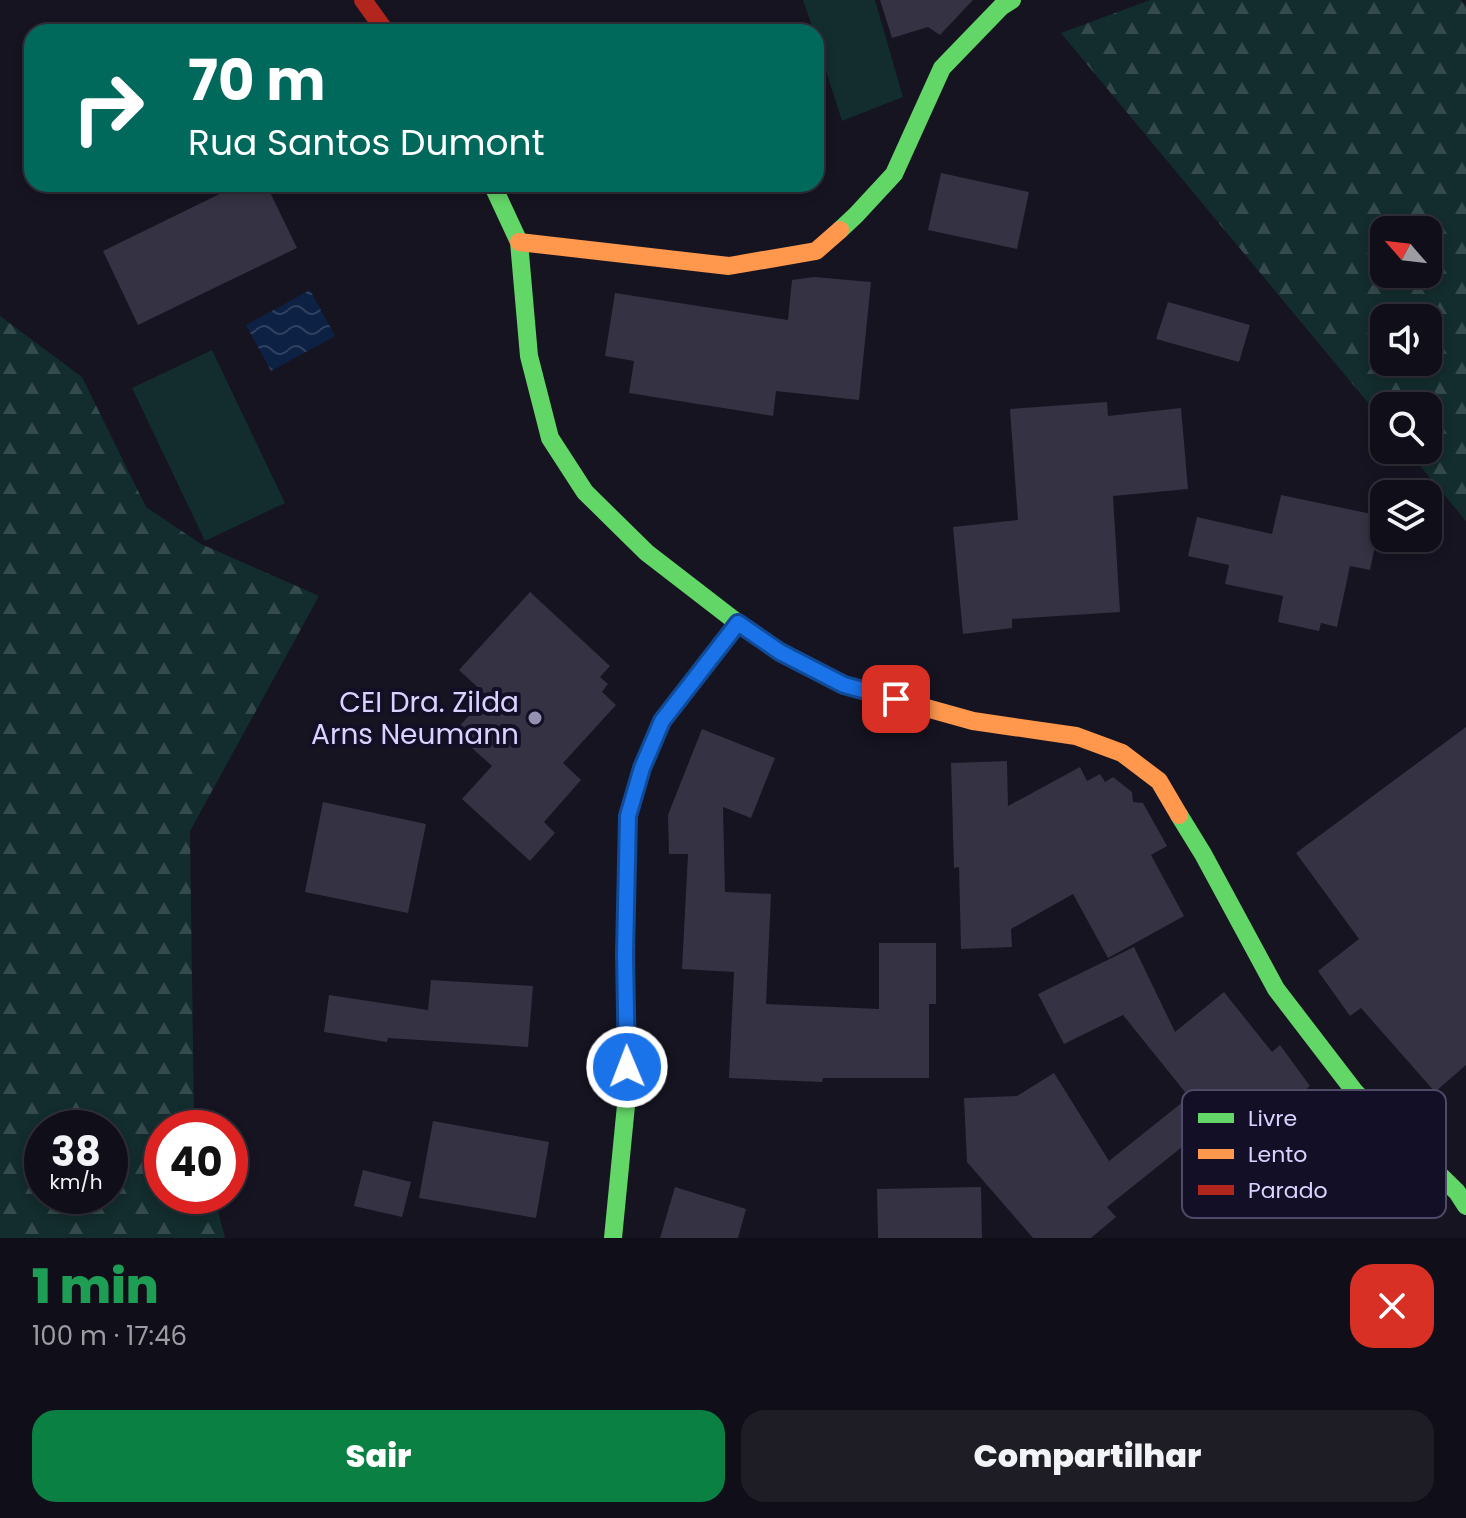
<!DOCTYPE html>
<html lang="pt">
<head>
<meta charset="utf-8">
<style>
  body { margin:0; font-family:Poppins,sans-serif; background:#1e1d26; color:#f1f3f6; height:100vh; display:flex; flex-direction:column; font-size:30px; white-space:nowrap }
  * { box-sizing:border-box; margin:0 }
  p { font-size:26px; color:#9c9ca2 }
  .icon { flex:none; width:44px; height:44px; fill:none; stroke:currentColor; stroke-width:2; stroke-linecap:round; stroke-linejoin:round }
  .map { position:relative; height:1238px; overflow:hidden }
  .drawer { display:flex; flex-direction:column; background:#100f19; flex:1 }
  .drawer>* { flex:none }
  .top-card { position:absolute; left:24px; top:24px; width:800px; height:168px; border-radius:24px; box-shadow:0 4px 12px #0003,0 0 0 2px #302f38; background:#00695c; color:#fff; overflow:hidden }
  .needle { width:52px; rotate:298deg }
  .controls { position:absolute; left:1370px; top:216px; display:grid; gap:16px }
  .controls a { display:grid; place-items:center; width:72px; height:72px; border-radius:16px; background:#100f19; box-shadow:0 4px 12px #0003,0 0 0 2px #302f38; font-size:40px }
  .speed { position:absolute; left:24px; top:1110px; display:flex; gap:16px; font-size:40px; font-weight:700; text-align:center }
  .speed>* { display:grid; place-content:center; width:104px; height:104px; border-radius:50%; background:#100f19; box-shadow:0 4px 12px #0003,0 0 0 2px #302f38; line-height:1 }
  .speed small { font-size:20px; font-weight:400 }
  .speed .limit { border:12px solid #d22; background:#fff; color:#111 }
  .pin { position:absolute; display:grid; place-items:center; width:68px; height:68px; color:#fff; margin:-34px; border-radius:16px; box-shadow:0 4px 12px #0006 }
  .me { position:absolute; width:88px; margin:-44px; rotate:359deg; stroke-linejoin:round; filter:drop-shadow(0 0 6px #0008) }
  .turn { display:flex; align-items:center; gap:28px; height:168px; padding:0 32px; font-size:36px }
  .turn .icon { width:104px; height:104px; stroke-width:2.5 }
  .turn b { display:block; font-size:56px; line-height:68px }
  .round { display:grid; place-items:center; flex:none; width:84px; height:84px; border-radius:24px; background:#1e1d26 }
  .summary { display:flex; align-items:center; justify-content:space-between; height:136px; padding:0 32px }
  h1 { font-size:48px; font-weight:800; line-height:60px; color:#1e9e55 }
  .primary-button { display:flex; gap:16px; margin-top:auto; padding:16px 32px }
  .primary-button a { flex:1; height:92px; border-radius:24px; background:#0b8043; color:#fff; font-size:32px; font-weight:800; line-height:92px; text-align:center }
  .primary-button a+a { background:#1e1d26; color:#f1f3f6 }
  .map>svg:first-child { display:block }
  .forest { fill:url(#forest-firs); fill-rule:evenodd }
  .garden { fill:#132c2d }
  .water { fill:url(#water-waves) }
  .building { fill:#343243 }
  .lines { fill:none; stroke-linecap:round; stroke-linejoin:round }
  .fast { stroke:#63d668; stroke-width:18 }
  .slow { stroke:#ff974d; stroke-width:18 }
  .jam { stroke:#b3261e; stroke-width:18 }
  .route-casing { stroke:#114b97; stroke-width:20 }
  .route { stroke:#1a73e8; stroke-width:14 }
  .poi-dot { fill:#9591b1; stroke:#130f26; stroke-width:3 }
  .labels { text-anchor:middle; dominant-baseline:central; stroke-width:8; stroke-linejoin:round; paint-order:stroke }
  .poi-label { font-size:28px; fill:#d9d4ff; stroke:#130f26; text-anchor:end }
  .key { fill:#130f26; stroke:#4e4a67; stroke-width:2 }
  .key-label { font-size:22px; fill:#d9d4ff }
</style>
</head>
<body>
<div class="map">
<svg width="1466" height="1238" viewBox="0 0 1466 1238">
  <defs>
    <pattern id="forest-firs" width="22" height="20" patternUnits="userSpaceOnUse" patternTransform="scale(2)"><rect width="22" height="20" fill="#132c2d"/><path d="M5 1l3.5 6h-7zM16 11l3.5 6h-7z" fill="#354a4c"/></pattern>
    <pattern id="water-waves" width="16" height="10" patternUnits="userSpaceOnUse" patternTransform="scale(2)"><rect width="16" height="10" fill="#0d2144"/><path d="M0 5q4-4 8 0t8 0" fill="none" stroke="#304060"/></pattern>
  </defs>
  <rect width="100%" height="100%" fill="#161421"/>
  <path class="forest" d="M1150 0H1461L1466 6V521L1407 450H1428V406H1384V422L1061 33ZM1384 230H1428V274H1384ZM1384 318H1428V362H1384Z
    M0 316 82 377 146 507 201 544 319 596 190 831 194 1119 196 1128H162V1196H214L225 1238H0ZM42 1128H110V1196H42Z"/>
  <path class="garden" d="M803 0H875L903 97 842 121 816 40V32H814Z
    M212 350 285 503 205 541 132 388Z"/>
  <path class="water" d="M310 290 335 336 271 371 246 325Z"/>
  <path class="building" d="M880 0H973L940 35 928 27 892 38Z
    M941 173 1029 192 1017 249 928 230Z
    M240 184H266L297 248 138 325 103 251Z
    M814 277 871 282 859 400 776 391 773 416 629 393 634 361 605 356 615 293 788 320 792 280Z
    M1168 302 1250 325 1239 362 1156 339Z
    M1107 402 1108 416 1181 408 1188 489 1113 496 1120 612 1012 619V628L963 634 953 527 1018 520 1010 409Z
    M1281 495 1381 516 1370 570 1350 566 1337 627 1321 623 1319 631 1278 622 1283 596 1225 584 1229 565 1188 556 1197 517 1272 534Z
    M530 592 610 666 600 677 608 684 602 692 616 705 563 763 581 780 544 822 555 833 530 861 462 799 492 766 454 732 487 696 459 670Z
    M1466 727V1065L1435 1092 1361 1008 1350 1016 1318 971 1359 939 1296 853Z
    M702 729 775 758 751 818 723 807 725 892 771 894 766 1004 879 1009V943H936V1004H929V1078H823L822 1082 729 1078 734 972 682 969 688 854H669L668 815Z
    M1007 761 1008 806 1080 767 1087 781 1100 774 1105 782 1113 777 1132 792 1133 802 1143 803 1167 846 1151 855 1184 916 1108 958 1073 894 1011 929 1012 947 961 949 959 867 954 868 951 763Z
    M323 802 426 824 408 913 305 892Z
    M1134 947 1175 1032 1224 992 1272 1052 1280 1045 1310 1086 1307 1088 1344 1129 1260 1205 1197 1135 1107 1207 1116 1217 1091 1238H1033L967 1162 964 1098 1017 1096 1054 1073 1109 1161 1189 1097 1123 1015 1064 1044 1038 994Z
    M431 980 533 986 528 1047 388 1038 387 1042 324 1032 329 995 428 1010Z
    M433 1121 549 1142 536 1218 419 1198Z
    M363 1170 411 1182 402 1217 354 1206Z
    M675 1187 746 1209 738 1238H660Z
    M981 1187 982 1238H878L877 1189Z"/>
  <g class="lines">
    <path class="fast" d="M492 184 519 242 529 356 550 438 585 492 646 552 738 623 780 652
      M840 230 856 215 894 174 942 68 1001 7 1012 0
      M1179 815 1203 854 1276 989 1355 1092 1457 1192 1466 1206
      M613 1238 627 1095 625 954 628 816 642 768 662 721 738 623"/>
    <path class="slow" d="M519 242 729 266 816 251 840 230
      M780 652 844 685 973 721 1076 736 1122 753 1159 781 1179 815"/>
    <path class="jam" d="M363 0 386 32"/>
  </g>
  <g class="lines">
    <g class="route-casing">
      <path id="route" d="M627 1067 625 954 628 816 642 768 662 721 738 623 780 652 844 685 896 699"/>
    </g>
    <use href="#route" class="route"/>
  </g>
  <circle class="poi-dot" cx="535" cy="718" r="8"/>
  <g class="labels">
    <g class="poi-label">
      <text x="519" y="702">CEI Dra. Zilda<tspan x="519" dy="32">Arns Neumann</tspan></text>
    </g>
  </g>
  <rect x="1182" y="1090" width="264" height="128" rx="12" class="key"/>
  <rect x="1198" y="1113" width="36" height="10" fill="#63d668"/>
  <rect x="1198" y="1149" width="36" height="10" fill="#ff974d"/>
  <rect x="1198" y="1185" width="36" height="10" fill="#b3261e"/>
  <g class="key-label">
    <text x="1248" y="1126">Livre</text>
    <text x="1248" y="1162">Lento</text>
    <text x="1248" y="1198">Parado</text>
  </g>
</svg>
<div class="controls">
<a><svg class="needle" viewBox="-14 -14 28 28"><path d="M0-13l5 13h-10z" fill="#e53935"/><path d="M0 13l5-13h-10z" fill="#9c9ca2"/></svg></a>
<a><svg class="icon" aria-label="sound" viewBox="0 0 24 24"><path d="M4 9h4l5-4v14l-5-4H4zM17 9q2 3 0 6"/></svg></a>
<a><svg class="icon" aria-label="search" viewBox="0 0 24 24"><circle cx="10" cy="10" r="6"/><path d="M15 15l6 6"/></svg></a>
<a><svg class="icon" aria-label="layers" viewBox="0 0 24 24"><path d="M12 4l9 5-9 5-9-5zM3 14l9 5 9-5"/></svg></a>
</div>
<div class="speed"><div>38<small>km/h</small></div><div class="limit">40</div></div>
<div class="pin" style="left:896px;top:699px;background:#d93025"><svg class="icon" aria-label="arrive" viewBox="0 0 24 24"><path d="M6 21V4h12l-3 4 3 4H6"/></svg></div>
<svg class="me" style="left:627px;top:1067px" viewBox="-20 -20 40 40"><circle r="17" fill="#1a73e8" stroke="#fff" stroke-width="3"/><path d="M0-11L8 9 0 5-8 9z" fill="#fff"/></svg>
<div class="top-card">
<div class="turn"><svg class="icon" aria-label="right" viewBox="0 0 24 24"><path d="M7 20v-9h11M14 6l5 5-5 5"/></svg><div><b>70 m</b>Rua Santos Dumont</div></div>
</div>
</div>
<section class="drawer">
<div class="summary"><div><h1>1 min</h1><p>100 m · 17:46</p></div><a class="round" style="background:#d93025;color:#fff"><svg class="icon" aria-label="close" viewBox="0 0 24 24"><path d="M6 6l12 12M18 6L6 18"/></svg></a></div>
<div class="primary-button"><a>Sair</a><a>Compartilhar</a></div>
</section>
</body>
</html>
